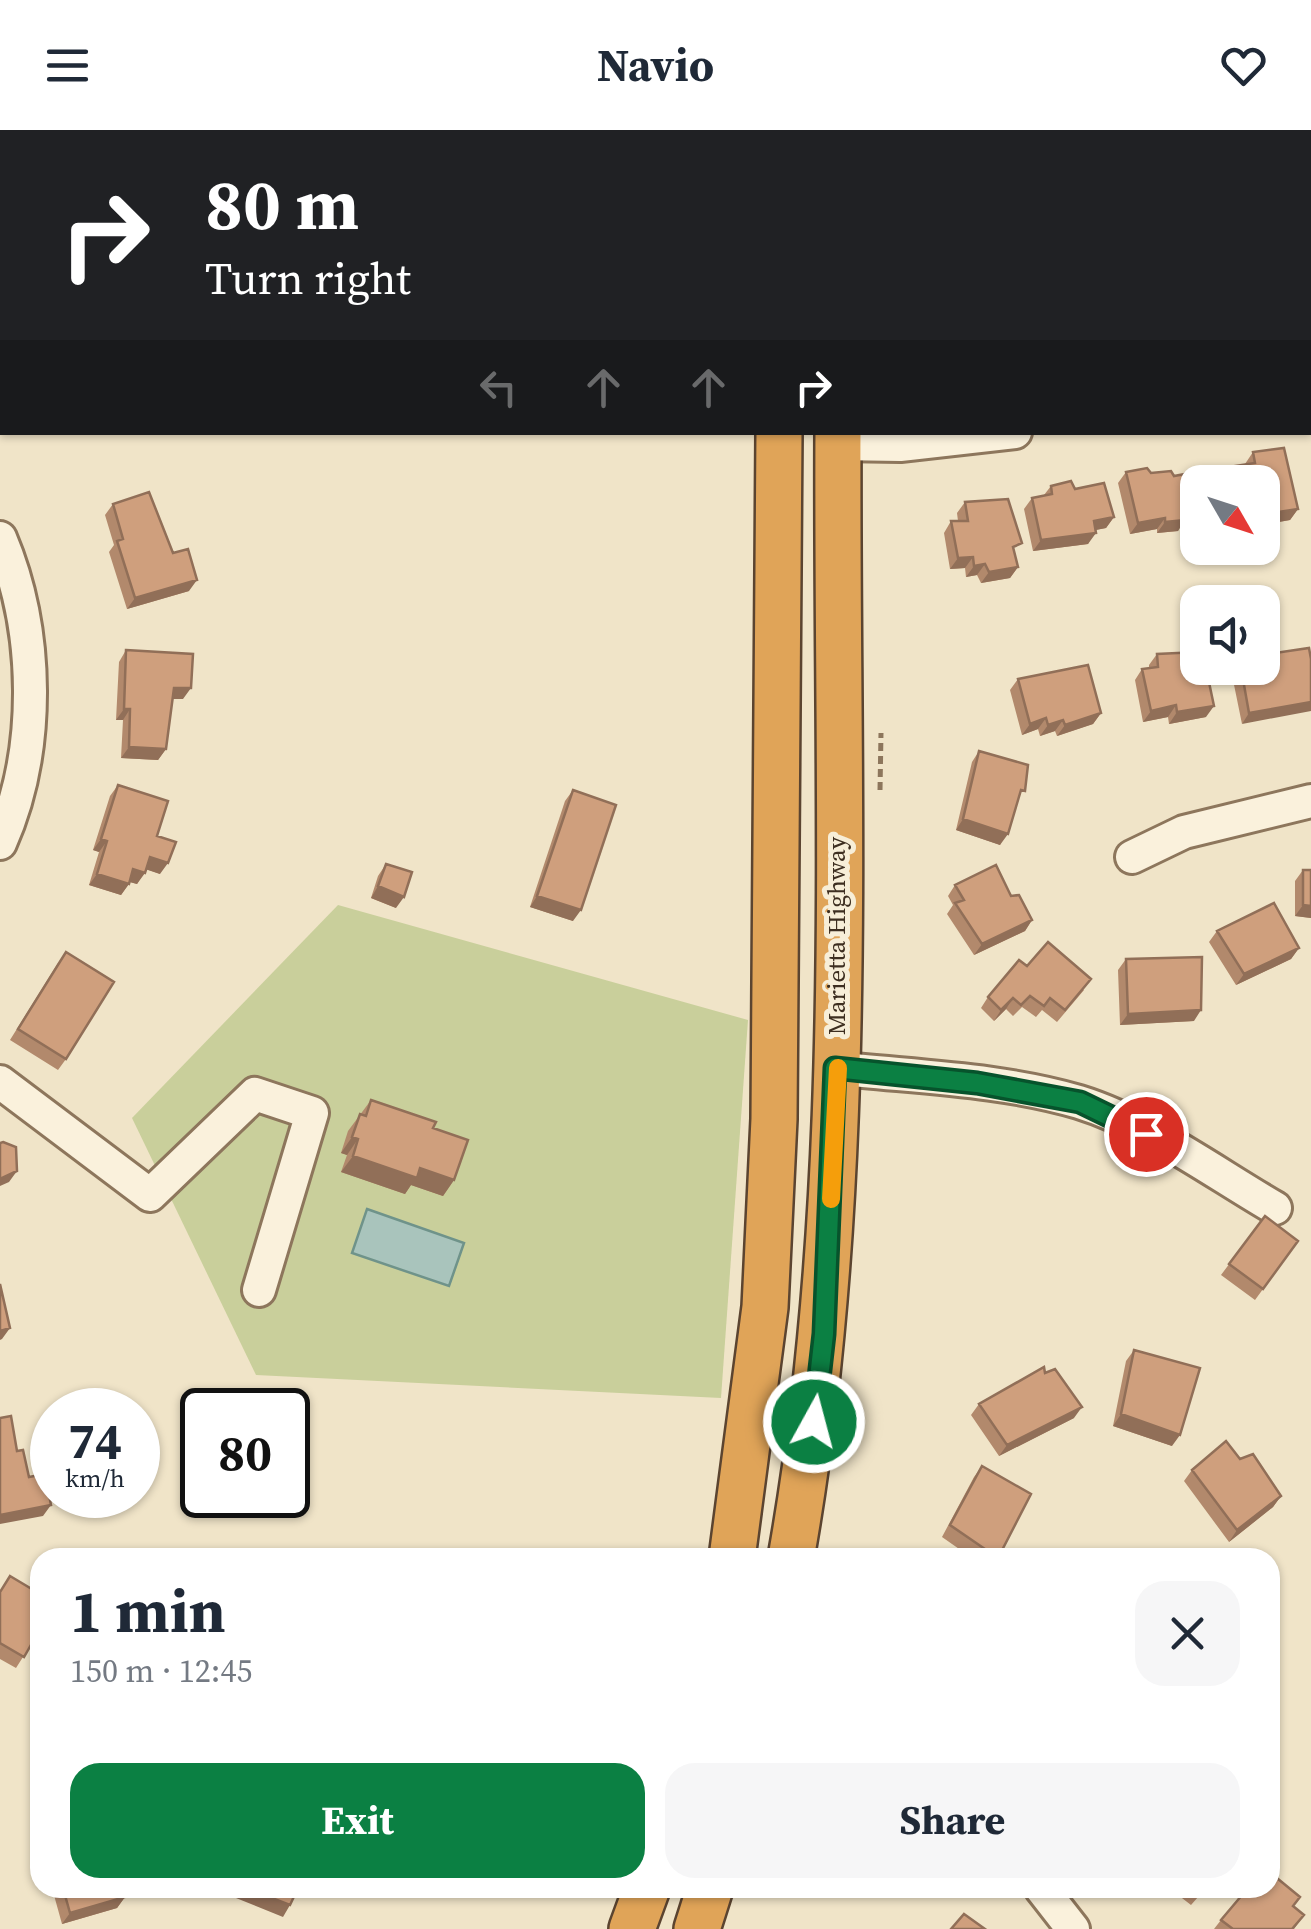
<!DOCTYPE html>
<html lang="en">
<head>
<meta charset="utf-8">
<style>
  body { margin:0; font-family:"Source Serif 4",serif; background:#f6f6f7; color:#1f2937; height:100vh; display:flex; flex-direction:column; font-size:38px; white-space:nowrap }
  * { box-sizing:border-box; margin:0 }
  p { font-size:32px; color:#747a83 }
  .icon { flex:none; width:55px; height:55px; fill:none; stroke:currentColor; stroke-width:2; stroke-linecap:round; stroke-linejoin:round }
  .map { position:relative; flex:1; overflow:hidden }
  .sheet { position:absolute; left:30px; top:1418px; width:1250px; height:350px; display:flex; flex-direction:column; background:#fff; border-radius:30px; box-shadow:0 2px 8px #0004 }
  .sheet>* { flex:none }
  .top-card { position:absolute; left:0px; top:0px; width:1312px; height:305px; box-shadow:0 2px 8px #0004; background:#202124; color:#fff; overflow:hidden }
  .needle { width:65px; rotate:129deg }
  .controls { position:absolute; left:1180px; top:335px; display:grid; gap:20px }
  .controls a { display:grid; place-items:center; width:100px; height:100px; border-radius:20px; background:#fff; box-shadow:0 2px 8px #0004; font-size:50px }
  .speed { position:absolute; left:30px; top:1258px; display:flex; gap:20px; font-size:50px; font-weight:700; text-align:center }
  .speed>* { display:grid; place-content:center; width:130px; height:130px; border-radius:50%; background:#fff; box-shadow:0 2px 8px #0004; line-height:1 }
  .speed small { font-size:25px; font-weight:400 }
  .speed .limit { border:5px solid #111; border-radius:15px; background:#fff; color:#111 }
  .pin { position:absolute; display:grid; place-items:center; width:85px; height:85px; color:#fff; margin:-42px; border:5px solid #fff; border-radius:50%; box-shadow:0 2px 10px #0007 }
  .me { position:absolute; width:110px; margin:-55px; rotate:7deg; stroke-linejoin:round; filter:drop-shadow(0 0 8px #0008) }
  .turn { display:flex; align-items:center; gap:35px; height:210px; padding:0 40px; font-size:45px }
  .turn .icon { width:130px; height:130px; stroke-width:2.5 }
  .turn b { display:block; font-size:70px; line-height:85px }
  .lanes { display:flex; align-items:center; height:95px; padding:0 40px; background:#0003; justify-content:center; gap:50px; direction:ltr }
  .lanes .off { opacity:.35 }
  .round { display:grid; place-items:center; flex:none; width:105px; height:105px; border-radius:30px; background:#f6f6f7 }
  .head { display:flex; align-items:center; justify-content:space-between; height:170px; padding:0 40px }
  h1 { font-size:60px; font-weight:700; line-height:75px }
  .button { display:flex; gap:20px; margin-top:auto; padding:20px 40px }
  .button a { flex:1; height:115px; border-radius:30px; background:#0b8043; color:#fff; font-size:40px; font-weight:700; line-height:115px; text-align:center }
  .button a+a { background:#f6f6f7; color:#1f2937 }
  header { display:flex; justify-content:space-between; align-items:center; height:130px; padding:0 40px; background:#fff; font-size:45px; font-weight:700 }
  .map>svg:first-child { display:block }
  .green { fill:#c9cf9b }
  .water { fill:#a9c4bc; stroke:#6f938a; stroke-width:2.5 }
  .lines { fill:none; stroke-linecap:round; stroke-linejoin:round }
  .minor-casing { stroke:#8d765c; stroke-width:38 }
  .highway-casing { stroke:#5b4430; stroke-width:50 }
  .path { stroke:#8d765c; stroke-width:5; stroke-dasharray:8 5; stroke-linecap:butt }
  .minor { stroke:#faf1dc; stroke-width:32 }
  .highway { stroke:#e0a458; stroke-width:45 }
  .wall { fill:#b2896c }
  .shaded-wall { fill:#916f58 }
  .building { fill:#cf9f7d; stroke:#916f58; stroke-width:2.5 }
  .route-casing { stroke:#07532c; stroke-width:25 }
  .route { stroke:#0b8043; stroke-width:18 }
  .slow { stroke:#f59e0b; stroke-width:18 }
  .labels { text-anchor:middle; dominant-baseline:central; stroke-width:10; stroke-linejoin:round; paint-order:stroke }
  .street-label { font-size:25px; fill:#3d2e20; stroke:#f7eed8 }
</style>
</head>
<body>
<header><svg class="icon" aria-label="menu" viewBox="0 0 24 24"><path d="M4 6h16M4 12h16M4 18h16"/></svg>Navio<svg class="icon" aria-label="heart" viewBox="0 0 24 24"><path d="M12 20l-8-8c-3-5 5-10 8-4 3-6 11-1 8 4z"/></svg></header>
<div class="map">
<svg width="1311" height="1799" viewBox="0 0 1311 1799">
  <rect width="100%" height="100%" fill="#f0e4c8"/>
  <path class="green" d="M338 775 748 890 721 1268 256 1245 132 988Z"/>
  <path class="water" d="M367 1079 464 1113 449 1156 352 1123Z"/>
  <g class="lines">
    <g class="minor-casing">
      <path id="minor" d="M1310 131 1311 132
        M1310 240H1311
        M838 314 900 315 1015 302
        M0 408C39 500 41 621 0 713
        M1132 727 1184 702 1311 671
        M835 938C915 947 1001 949 1079 972 1147 993 1213 1042 1275 1078
        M0 952 150 1065 255 964 312 983 259 1160
        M1041 1758 1073 1799"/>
    </g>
    <g class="highway-casing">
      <path id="highway" d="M779 2V0
        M840 2V0
        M732 1428 765 1177 774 989 779 302
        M791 1428C857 1058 836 677 838 302
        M632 1799 647 1758
        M697 1799 710 1758"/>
    </g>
    <path class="path" d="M880 660 881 603"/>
    <use href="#minor" class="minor"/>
    <use href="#highway" class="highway"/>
  </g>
  <path class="wall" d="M1105 0H1185L1183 2H1106Z
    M1253 322 1298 379 1290 390 1262 395V352H1227V347L1235 336 1245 334Z
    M1126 342 1174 346 1198 352V391L1182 394 1178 401 1157 403V399L1130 404 1118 353Z
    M1051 356 1075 359 1114 387 1106 398 1095 400 1088 414 1033 421 1024 379 1032 368 1044 365Z
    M965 372 1014 424 1018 437 1010 448 981 453 977 445 966 447 965 438 950 439 944 403 951 391H958L957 383Z
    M113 374 189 461 127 479 109 422 114 415 105 385Z
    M1309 518 1242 594 1231 540 1233 538H1262Z
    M126 520 183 569H173L166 619 158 630 121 628 123 590H116L119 532Z
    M1157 524 1206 587 1169 594 1168 587 1143 592 1135 550 1142 539 1149 538V535Z
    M1018 549 1101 583 1093 594 1057 606 1055 601 1040 606 1038 599 1022 605 1010 560Z
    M979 621 1017 672 1000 715 956 700 972 632Z
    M118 655 157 706 160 744 146 739 137 754 130 752 121 765 89 755 99 722 93 720 110 666Z
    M573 660V791L530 777 565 671Z
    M386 734 396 778 371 768 378 746Z
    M1303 740 1311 788 1295 786V751Z
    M955 755 1011 766 1032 790 1025 801 974 825 947 784 953 775 948 766Z
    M1217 801 1299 818 1291 829 1236 855 1209 812Z
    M1126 829 1194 891 1120 895 1118 840Z
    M58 833 66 929 58 940 10 910Z
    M1027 836 1084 860 1057 892 1042 880 1036 887 1022 877 1013 886 1006 879 994 891 981 878 988 867Z
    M371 970 433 998 454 1050 443 1066 411 1055 405 1064 341 1042 347 1025 341 1023 348 1001Z
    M1265 1086 1298 1111 1255 1170 1221 1145Z
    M1134 1220 1172 1316 1113 1296 1126 1231Z
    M979 1274 1074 1288 999 1326 971 1285Z
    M982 1336 998 1428H972L942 1407 974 1347Z
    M1192 1340 1281 1366 1273 1377 1229 1412 1184 1351Z
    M10 1446 40 1464V1507L37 1505 16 1538 0 1529V1461Z
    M52 1758H150L124 1765 125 1767 117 1778 62 1794Z
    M887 1758H958L952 1766 889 1768Z
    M1169 1758H1206L1191 1775Z
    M1257 1760 1293 1776 1304 1785 1294 1799H1214L1221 1790Z"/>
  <path class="shaded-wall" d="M1115 0H1144L1138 2H1113Z
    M1172 0H1185L1183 2H1163Z
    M1298 379 1290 390 1262 395V388L1265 384Z
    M1198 382V391L1182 394 1178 401 1157 403 1165 392 1187 384Z
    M1114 387 1106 398 1086 402 1094 391Z
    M1165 388 1157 399 1130 404 1138 393Z
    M1096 403 1088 414 1033 421 1041 410Z
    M973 427 965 438 950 439 958 428Z
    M985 434 977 445 966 447 974 436Z
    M1018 437 1010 448 981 453 989 442Z
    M197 450 189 461 127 479 135 468Z
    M174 558H191L183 569H166Z
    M1311 572V581L1242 594 1249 583Z
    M1176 575 1168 587 1143 592 1151 581Z
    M1214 576 1206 587 1169 594 1177 582Z
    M124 579H130L123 590H116Z
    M1101 583 1093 594 1057 606 1065 595Z
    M1046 588 1038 599 1022 605 1030 594Z
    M1063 590 1055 601 1040 606 1048 595Z
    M129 617 166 619 158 630 121 628Z
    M963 689 1008 704 1000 715 956 700Z
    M101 709 107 711 99 722 93 720Z
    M150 727 168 733 160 744 142 738Z
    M133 739 145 743 137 754 126 751Z
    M97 744 129 754 121 765 89 755Z
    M378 756 404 767 396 778 371 768Z
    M537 766 581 780 573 791 530 777Z
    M1303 775 1311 776V788L1295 786Z
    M1032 790 1025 801 974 825 982 814Z
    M1299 818 1291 829 1236 855 1244 844Z
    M1013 868 1006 879 994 891 1001 880Z
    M1201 880 1194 891 1120 895 1128 884Z
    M352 1007 358 1009 347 1025 341 1023Z
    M353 1026 420 1038 454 1050 443 1066 411 1055 405 1064 341 1042Z
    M17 1041 9 1052 0 1056V1049Z
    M10 1198 2 1209 0 1210V1201Z
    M1082 1277 1074 1288 999 1326 1007 1315Z
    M1121 1284 1180 1305 1172 1316 1113 1296Z
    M1281 1366 1273 1377 1229 1412 1237 1400Z
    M51 1375 43 1386 0 1394V1385Z
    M121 1758H150L114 1768Z
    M231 1758H246L290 1775 283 1787 226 1764Z
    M897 1758H958L952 1766 889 1768Z
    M125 1767 117 1778 62 1794 70 1783Z"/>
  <path class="building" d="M218 0H322L328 2H217Z
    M0 96 2 97V151L0 154Z
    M1284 318 1298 379 1265 384 1264 377H1262V352H1237L1235 336 1255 333 1253 322Z
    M1147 338 1151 343 1171 341 1174 346 1201 341 1204 352H1198V382L1187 384 1185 390 1165 392V388L1138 393 1126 342Z
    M1071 351 1075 359 1104 353 1114 387 1094 391 1096 403 1041 410 1032 368 1052 364 1051 356Z
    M149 362 173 423 188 419 197 450 135 468 117 411 123 409 113 374Z
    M1008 369 1022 413 1013 417 1018 437 989 442 985 434 974 436 973 427 958 428 951 391H968L965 372Z
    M1309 518 1311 529V572L1249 583 1241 538H1262V525Z
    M126 520 193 524 191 558H174L166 619 129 617 130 579H124Z
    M1198 522V538H1206L1214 576 1177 582 1176 575 1151 581 1142 539 1158 537 1157 524Z
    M1088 535 1101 583 1065 595 1063 590 1048 595 1046 588 1030 594 1018 549Z
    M979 621 1028 635 1025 661 1021 660 1008 704 963 689Z
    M118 655 168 671 157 706 176 712 168 733 150 727 145 743 133 739 129 754 97 744 107 711 101 709Z
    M573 660 616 675 581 780 537 766Z
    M386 734 412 742 404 767 378 756Z
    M996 735 1011 766 1019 765 1032 790 982 814 955 773 964 770 955 755Z
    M1303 740H1311V776L1303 775Z
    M1274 773 1299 818 1244 844 1217 801Z
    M1048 812 1091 849 1065 880 1050 868 1044 876 1030 866 1021 875 1013 868 1001 880 988 867 1019 830 1027 836Z
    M66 822 114 852 66 929 18 899Z
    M1202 827 1201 880 1128 884 1126 829Z
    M371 970 436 992 433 998 468 1010 454 1050 420 1038 417 1048 353 1026 358 1009 352 1007 360 984 366 986Z
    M3 1012 16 1017 17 1041 0 1049V1013Z
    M1265 1086 1298 1111 1263 1159 1229 1134Z
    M0 1154 10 1198 0 1201Z
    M1134 1220 1200 1238 1180 1305 1121 1284Z
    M1044 1237 1045 1243 1055 1239 1082 1277 1007 1315 979 1274Z
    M11 1286 17 1321 23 1320 29 1347 45 1344 51 1375 0 1385V1288Z
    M1226 1311 1240 1329 1253 1324 1281 1366 1237 1400 1192 1340Z
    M982 1336 1031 1364 998 1428 950 1395Z
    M10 1446 40 1464V1499L24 1527 0 1513V1462Z
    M1272 1744 1300 1767 1293 1776 1304 1785 1292 1799H1233L1221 1790 1248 1758H1254L1257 1760 1259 1758H1270V1747Z
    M63 1758H122L125 1767 70 1783Z
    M246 1758H298L290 1775Z
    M1191 1758H1204L1199 1764Z
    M964 1784 985 1799H951Z"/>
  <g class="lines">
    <g class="route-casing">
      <path id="route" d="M814 1292 824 1204 835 938 977 953 1080 972 1146 1004"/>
    </g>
    <use href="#route" class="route"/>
    <path class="slow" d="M831 1069 838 938"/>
  </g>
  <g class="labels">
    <g class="street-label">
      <text transform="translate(836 806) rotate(-90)">Marietta Highway</text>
    </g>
  </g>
</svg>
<div class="controls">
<a><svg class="needle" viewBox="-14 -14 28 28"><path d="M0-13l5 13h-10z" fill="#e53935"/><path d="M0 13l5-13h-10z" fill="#747a83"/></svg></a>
<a><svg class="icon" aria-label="sound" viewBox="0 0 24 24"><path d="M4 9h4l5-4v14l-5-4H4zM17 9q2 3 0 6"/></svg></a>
</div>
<div class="speed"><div>74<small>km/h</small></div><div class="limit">80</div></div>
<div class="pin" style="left:1146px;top:1004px;background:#d93025"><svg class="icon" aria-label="arrive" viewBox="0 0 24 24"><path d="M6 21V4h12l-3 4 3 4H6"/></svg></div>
<svg class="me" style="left:814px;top:1292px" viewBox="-20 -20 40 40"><circle r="17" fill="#0b8043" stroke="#fff" stroke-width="3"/><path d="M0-11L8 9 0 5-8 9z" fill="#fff"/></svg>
<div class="top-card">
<div class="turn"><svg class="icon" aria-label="right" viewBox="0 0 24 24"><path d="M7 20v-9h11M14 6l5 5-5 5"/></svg><div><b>80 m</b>Turn right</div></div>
<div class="lanes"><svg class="icon off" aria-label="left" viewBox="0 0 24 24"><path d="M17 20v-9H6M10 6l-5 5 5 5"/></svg><svg class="icon off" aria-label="ahead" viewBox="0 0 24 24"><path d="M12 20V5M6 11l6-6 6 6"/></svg><svg class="icon off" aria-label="ahead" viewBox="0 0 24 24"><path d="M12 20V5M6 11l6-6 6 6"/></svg><svg class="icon" aria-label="right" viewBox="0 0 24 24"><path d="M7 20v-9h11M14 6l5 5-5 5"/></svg></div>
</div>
<section class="sheet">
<div class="head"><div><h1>1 min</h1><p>150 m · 12:45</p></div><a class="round"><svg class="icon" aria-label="close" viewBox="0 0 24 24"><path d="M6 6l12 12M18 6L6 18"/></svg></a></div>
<div class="button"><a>Exit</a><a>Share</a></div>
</section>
</div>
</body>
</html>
